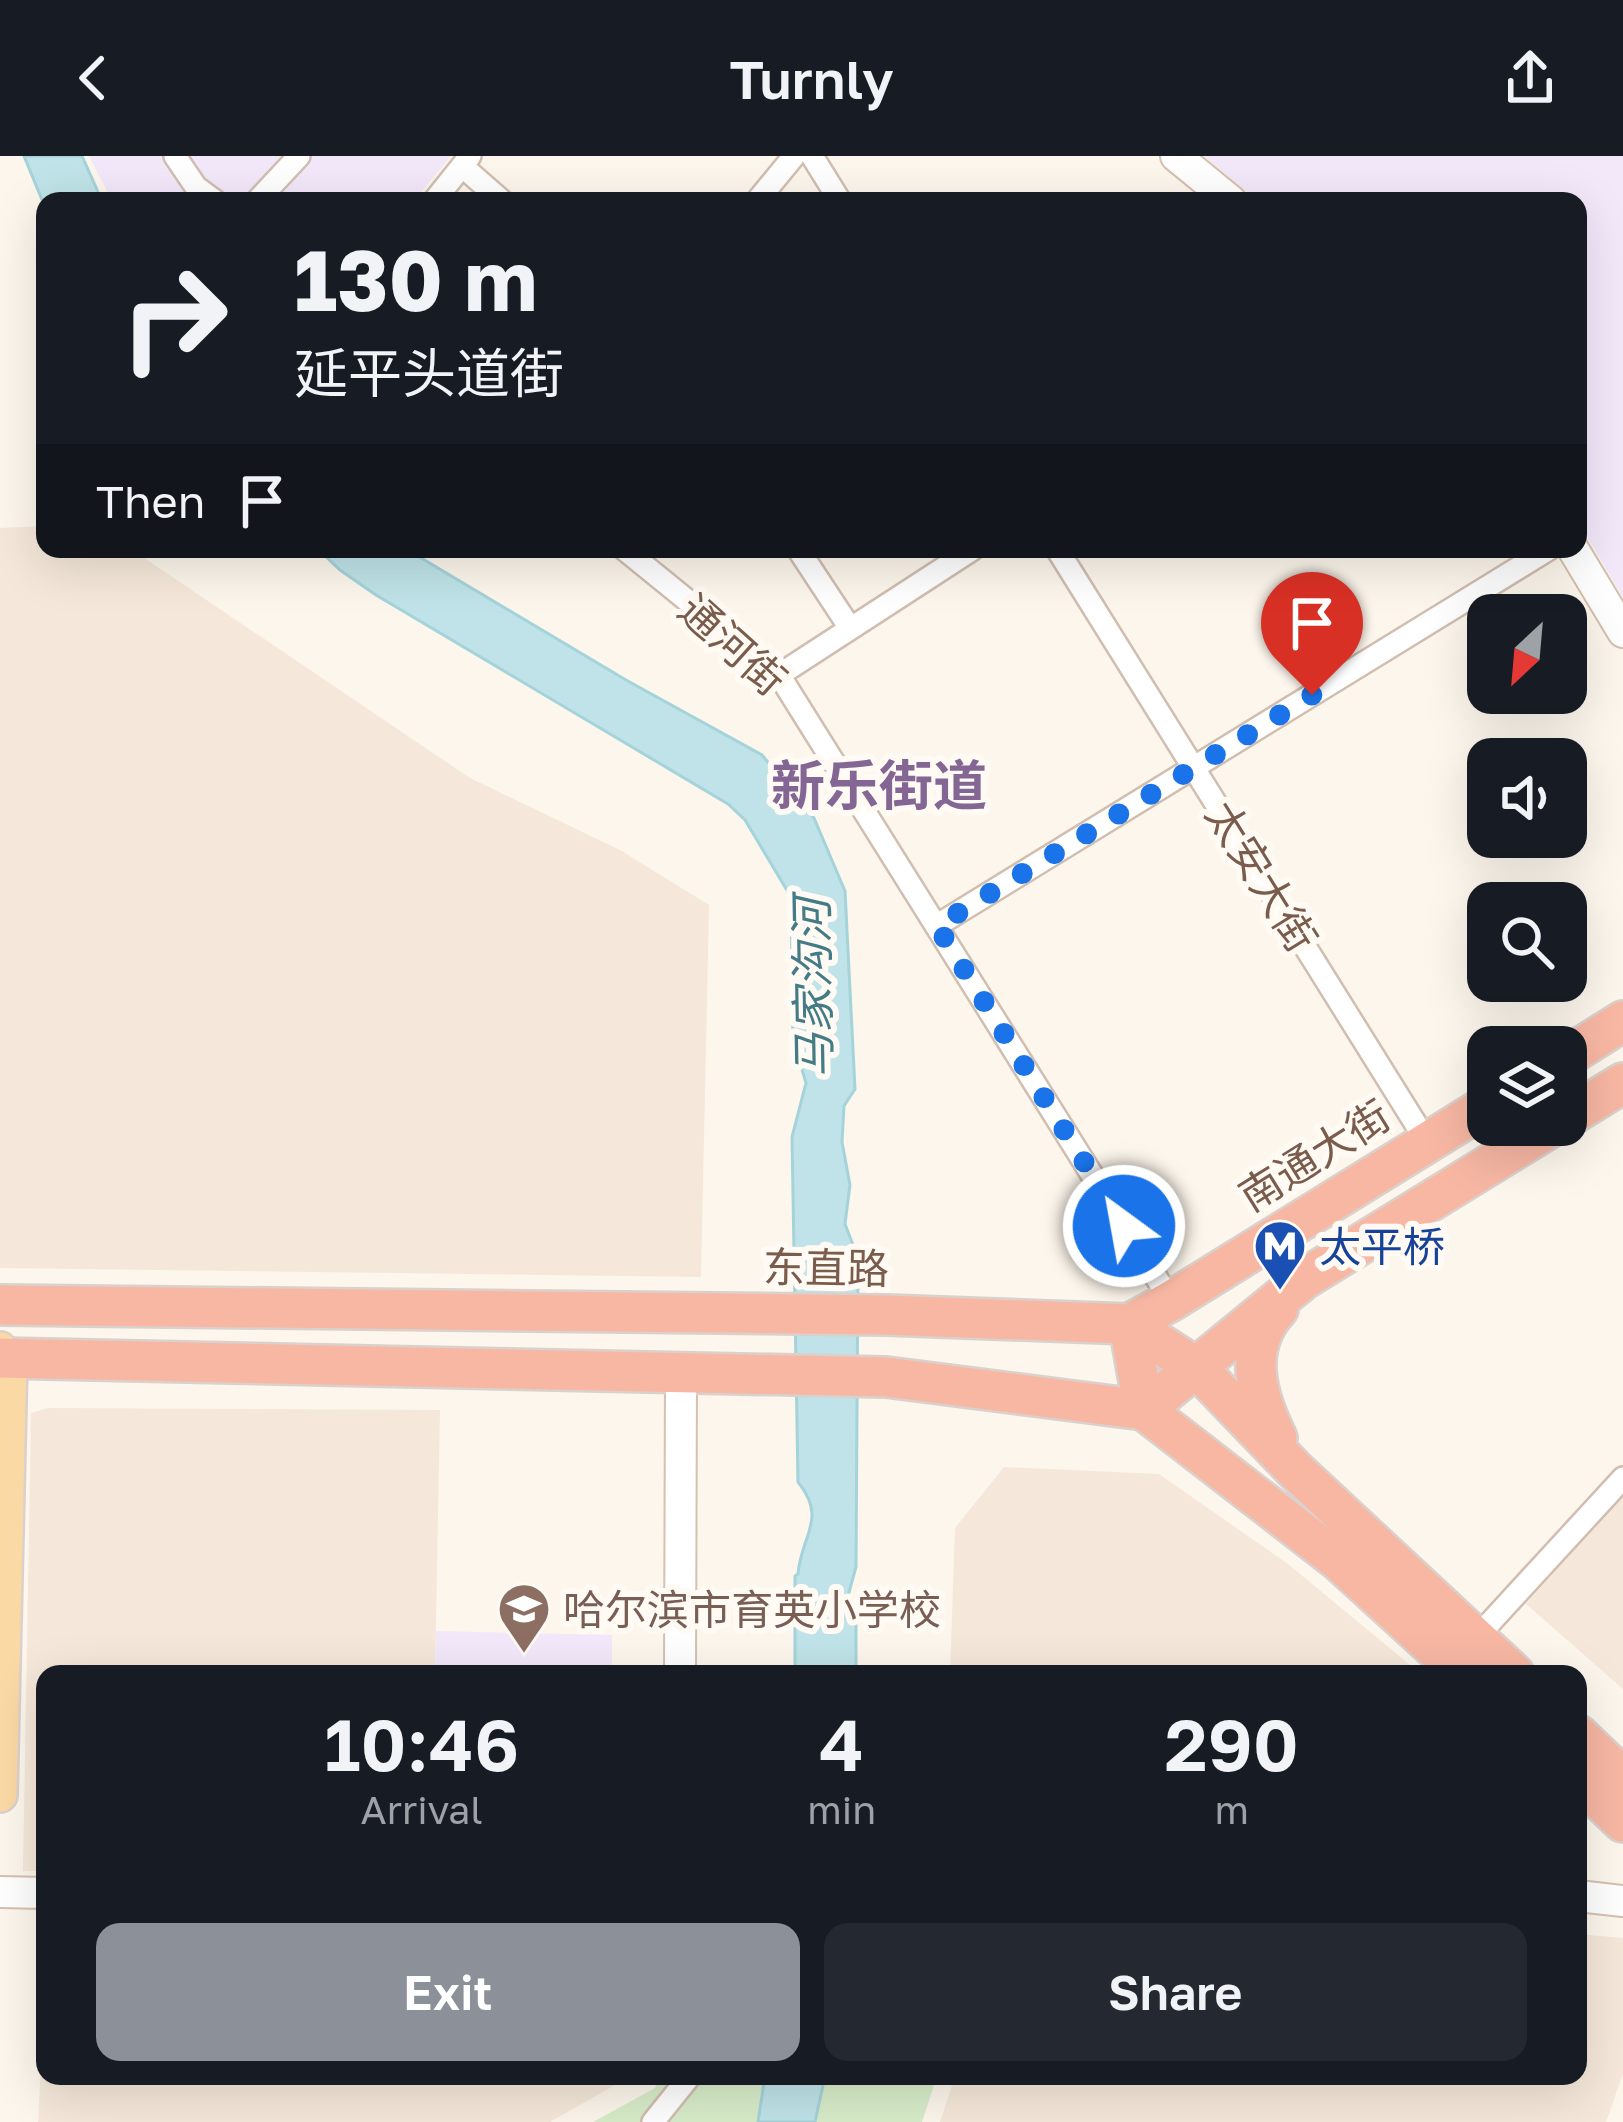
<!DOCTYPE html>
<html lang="en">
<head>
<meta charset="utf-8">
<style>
  body { margin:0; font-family:"Golos Text","Noto Sans SC",sans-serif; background:#242831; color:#f1f3f6; height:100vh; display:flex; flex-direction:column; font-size:45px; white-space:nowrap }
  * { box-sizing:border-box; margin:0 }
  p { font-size:39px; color:#9ea1a6 }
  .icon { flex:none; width:66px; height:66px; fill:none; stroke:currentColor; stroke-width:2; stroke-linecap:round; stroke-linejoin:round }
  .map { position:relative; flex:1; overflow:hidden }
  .panel { position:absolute; left:36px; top:1509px; width:1551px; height:420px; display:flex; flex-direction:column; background:#171b24; border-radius:24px; box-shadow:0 12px 48px #0002 }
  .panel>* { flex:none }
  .guide { position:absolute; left:36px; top:36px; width:1551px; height:366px; border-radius:24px; box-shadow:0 12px 48px #0002; background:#171b24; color:#f1f3f6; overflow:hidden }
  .needle { width:78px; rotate:206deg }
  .controls { position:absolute; left:1467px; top:438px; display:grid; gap:24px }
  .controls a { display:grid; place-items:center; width:120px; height:120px; border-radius:24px; background:#171b24; box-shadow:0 12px 48px #0002; font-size:60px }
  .pin { position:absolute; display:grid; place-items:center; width:102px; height:102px; color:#fff; margin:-123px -51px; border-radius:50% 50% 50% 0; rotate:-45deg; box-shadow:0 0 12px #0007 }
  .pin .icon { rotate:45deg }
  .me { position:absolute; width:132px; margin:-66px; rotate:328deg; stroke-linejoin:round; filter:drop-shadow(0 0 9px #0008) }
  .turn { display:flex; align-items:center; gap:42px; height:252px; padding:0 60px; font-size:54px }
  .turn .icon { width:156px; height:156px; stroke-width:2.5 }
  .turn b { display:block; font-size:84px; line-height:102px }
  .then { display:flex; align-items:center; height:114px; padding:0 60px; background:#0003; gap:24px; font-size:45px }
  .eta { display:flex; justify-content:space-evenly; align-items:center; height:204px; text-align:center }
  .eta b { font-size:72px; font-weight:600; line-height:84px }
  .cta { display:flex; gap:24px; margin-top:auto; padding:24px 60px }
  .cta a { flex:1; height:138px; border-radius:24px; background:#8c9099; color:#fff; font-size:48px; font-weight:600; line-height:138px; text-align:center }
  .cta a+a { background:#242831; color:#f1f3f6 }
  header { display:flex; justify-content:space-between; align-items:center; height:156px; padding:0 60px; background:#171b24; font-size:54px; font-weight:600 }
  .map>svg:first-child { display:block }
  .residential { fill:#f5e8da }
  .education { fill:#f3e8fa }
  .green { fill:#d8ecc9 }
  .water { fill:#bfe3e8; stroke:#a5d3da; stroke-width:3 }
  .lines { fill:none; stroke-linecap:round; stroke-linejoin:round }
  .street-casing { stroke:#d1beb0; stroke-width:26 }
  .secondary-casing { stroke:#d6c0b0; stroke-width:34 }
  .primary-casing { stroke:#dad1cd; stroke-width:38 }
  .highway-casing { stroke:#dad1cd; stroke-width:44 }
  .street { stroke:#fff; stroke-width:21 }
  .secondary { stroke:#fff; stroke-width:30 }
  .primary { stroke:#fbd9a5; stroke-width:33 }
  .highway { stroke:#f7b7a3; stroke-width:39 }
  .route { stroke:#1a73e8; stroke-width:21; stroke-dasharray:0 37.8 }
  .labels { text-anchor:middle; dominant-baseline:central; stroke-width:12; stroke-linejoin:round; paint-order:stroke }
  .street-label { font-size:42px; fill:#7a5c4d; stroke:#fffaf3 }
  .transit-label { font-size:42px; fill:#164399; stroke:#fffaf3; text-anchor:start }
  .education-label { font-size:42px; fill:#785e54; stroke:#fffaf3; text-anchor:start }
  .water-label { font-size:45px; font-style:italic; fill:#437c86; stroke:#fffaf3 }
  .district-label { font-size:54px; font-weight:bold; fill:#846695; stroke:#fffaf3 }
</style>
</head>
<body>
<header><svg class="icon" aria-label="back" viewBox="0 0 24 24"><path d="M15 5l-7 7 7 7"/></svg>Turnly<svg class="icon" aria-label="share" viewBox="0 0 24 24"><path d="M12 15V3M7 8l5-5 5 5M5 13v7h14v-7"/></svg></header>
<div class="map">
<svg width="1623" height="1966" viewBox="0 0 1623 1966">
  <rect width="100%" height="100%" fill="#fdf6ec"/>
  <path class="residential" d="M45 370V393H131L470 622 620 694 709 749 701 1121 0 1112V372Z
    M48 1252 440 1254 435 1518H45V1715H23L31 1257Z
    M1004 1311 1159 1318 1288 1408 1410 1509 1408 1518H950L955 1372Z
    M1623 1340V1533L1526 1448Z
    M1578 1778 1623 1782V1918L1606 1966H940L955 1920H1578Z
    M45 1832V1920H631L550 1966H38Z"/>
  <path class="education" d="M89 0H451L414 45H112Z
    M1204 0H1623V442L1578 365V45H1258Z
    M436 1475 612 1479V1518H435Z"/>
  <path class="green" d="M660 1920H937L922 1966H593L655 1932Z"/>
  <path class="water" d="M24 0H82L102 45H45V51Z
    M318 393H406L626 524 762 599 814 662 845 735 855 933 844 950 842 986 850 1029 845 1068 858 1102 856 1411 848 1440 856 1464V1518H795V1420L798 1418C801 1379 828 1363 798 1326L792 981 806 927 793 883 791 748 788 736 745 664 728 648 376 439 340 414Z
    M765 1920H825L815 1966H758Z"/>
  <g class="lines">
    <g class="street-casing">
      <path id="street" d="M175 0 196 31 215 45
        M812 0 840 45
        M462 10 502 45
        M257 45 299 0
        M434 45 470 0
        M757 45 794 0
        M624 393 779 519 1171 1145
        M798 393 850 472
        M1057 393 1427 986
        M779 519 973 393
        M936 770 1549 393
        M1476 1482 1623 1322
        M653 1966 690 1920"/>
    </g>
    <g class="secondary-casing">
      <path id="secondary" d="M1176 0 1231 45
        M1573 393 1623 476
        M680 1518 681 1219
        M0 1736 45 1737
        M1578 1740 1623 1745"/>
    </g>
    <g class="primary-casing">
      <path id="primary" d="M0 1193 10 1202 0 1639"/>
    </g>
    <g class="highway-casing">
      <path id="highway" d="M1566 901 1623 865
        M1566 962 1623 927
        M0 1149 886 1159 1129 1168 1197 1212 1294 1313 1514 1518
        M1129 1168 1171 1145 1488 949
        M1129 1168 1144 1254
        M0 1202 886 1221 1144 1254 1338 1404 1463 1518
        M1144 1254 1304 1123 1554 969
        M1277 1282C1256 1240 1242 1191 1278 1153
        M1578 1579 1623 1622
        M1578 1623 1623 1666"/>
    </g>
    <use href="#street" class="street"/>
    <use href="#secondary" class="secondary"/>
    <use href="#primary" class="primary"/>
    <use href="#highway" class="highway"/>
  </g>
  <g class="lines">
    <path class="route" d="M1124 1070 937 770 1312 539"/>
  </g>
  <defs>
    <g id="metro-pin" transform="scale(2.7)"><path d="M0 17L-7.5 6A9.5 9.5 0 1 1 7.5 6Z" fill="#1a4fb4" stroke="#fffaf3"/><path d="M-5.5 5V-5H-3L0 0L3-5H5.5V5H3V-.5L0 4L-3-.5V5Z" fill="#fff"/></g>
    <g id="school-pin" transform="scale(2.7)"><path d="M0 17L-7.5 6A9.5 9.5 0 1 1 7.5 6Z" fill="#8d6e63" stroke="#fffaf3"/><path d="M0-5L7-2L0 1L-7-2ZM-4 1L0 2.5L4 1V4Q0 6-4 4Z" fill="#fff"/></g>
  </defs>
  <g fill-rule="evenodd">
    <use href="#metro-pin" x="1280" y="1090"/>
    <use href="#school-pin" x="524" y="1453"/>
  </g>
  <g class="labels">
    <g class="street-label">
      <text transform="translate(733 488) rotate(42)">通河街</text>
      <text transform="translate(1262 720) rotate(58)">太安大街</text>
      <text transform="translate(1314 999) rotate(-32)">南通大街</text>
      <text transform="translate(826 1111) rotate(1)">东直路</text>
    </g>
    <g class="transit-label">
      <text x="1319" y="1090">太平桥</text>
    </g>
    <g class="education-label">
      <text x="563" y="1453">哈尔滨市育英小学校</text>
    </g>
    <g class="water-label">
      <text transform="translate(812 832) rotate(-91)">马家沟河</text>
    </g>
    <g class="district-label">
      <text x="879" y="628">新乐街道</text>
    </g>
  </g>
</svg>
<div class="controls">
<a><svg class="needle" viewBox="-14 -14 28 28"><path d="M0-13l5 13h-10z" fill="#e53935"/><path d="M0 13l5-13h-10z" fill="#9ea1a6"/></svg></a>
<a><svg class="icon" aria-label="sound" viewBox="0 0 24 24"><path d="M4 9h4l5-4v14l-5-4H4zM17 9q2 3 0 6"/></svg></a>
<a><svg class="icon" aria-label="search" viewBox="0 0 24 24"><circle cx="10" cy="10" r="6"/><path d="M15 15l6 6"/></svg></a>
<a><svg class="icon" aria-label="layers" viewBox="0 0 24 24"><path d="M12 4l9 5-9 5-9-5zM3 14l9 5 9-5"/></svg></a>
</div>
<div class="pin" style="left:1312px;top:539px;background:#d93025"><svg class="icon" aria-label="arrive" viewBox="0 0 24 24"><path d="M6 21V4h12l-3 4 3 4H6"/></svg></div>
<svg class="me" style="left:1124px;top:1070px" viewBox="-20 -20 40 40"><circle r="17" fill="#1a73e8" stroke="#fff" stroke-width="3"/><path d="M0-11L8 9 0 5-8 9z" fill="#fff"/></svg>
<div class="guide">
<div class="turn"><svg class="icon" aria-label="right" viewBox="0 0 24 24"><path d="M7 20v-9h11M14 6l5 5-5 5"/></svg><div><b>130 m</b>延平头道街</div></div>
<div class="then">Then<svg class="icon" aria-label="arrive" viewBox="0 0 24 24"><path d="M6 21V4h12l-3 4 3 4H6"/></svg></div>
</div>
<section class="panel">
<div class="eta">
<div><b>10:46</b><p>Arrival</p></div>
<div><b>4</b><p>min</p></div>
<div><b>290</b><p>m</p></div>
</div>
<div class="cta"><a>Exit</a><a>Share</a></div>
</section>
</div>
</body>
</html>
